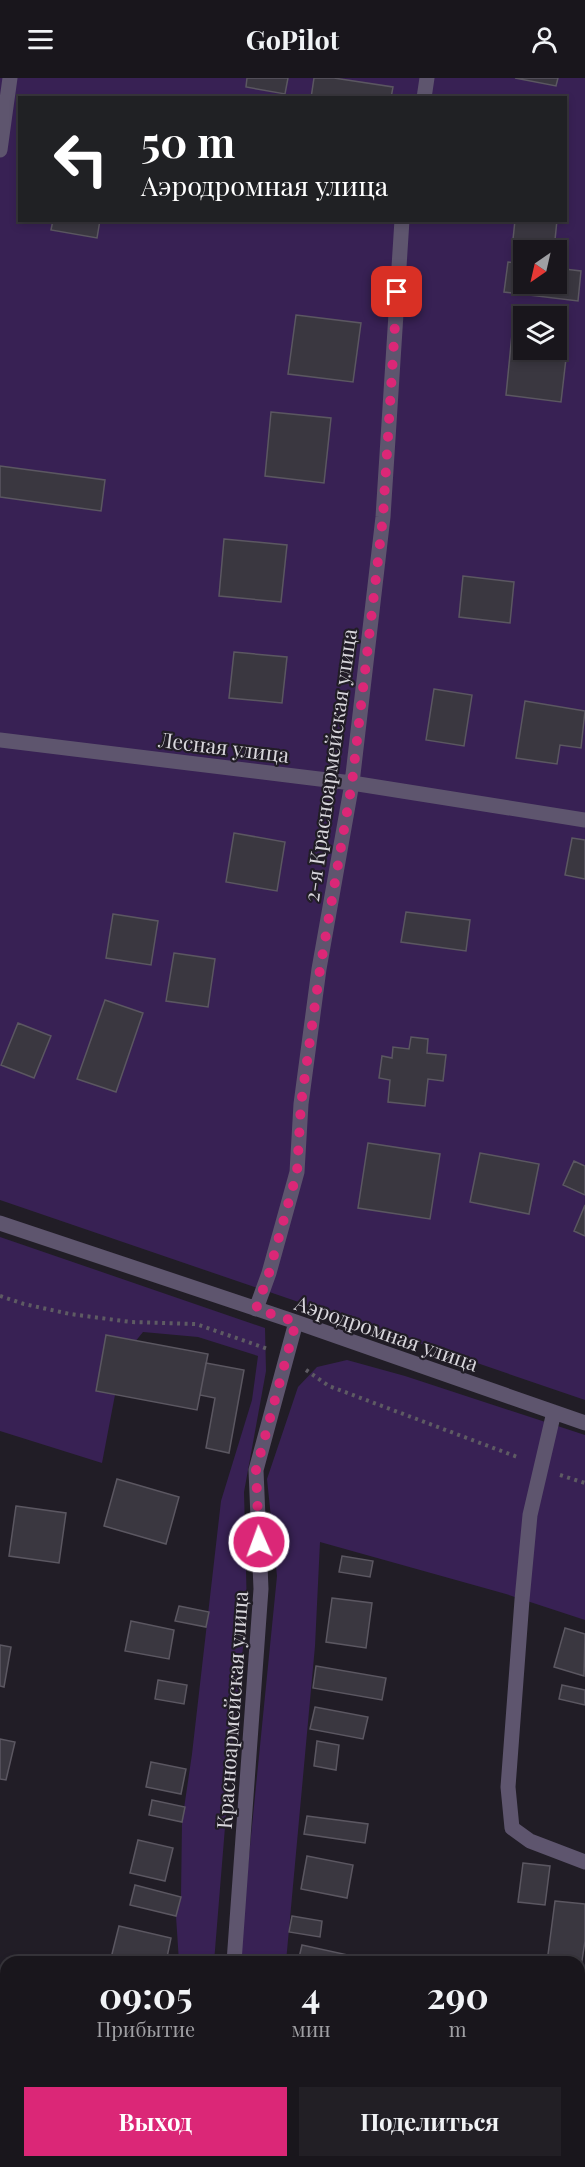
<!DOCTYPE html>
<html lang="ru">
<head>
<meta charset="utf-8">
<style>
  body { margin:0; font-family:"Playfair Display",serif; background:#221f25; color:#f1f3f6; height:100vh; display:flex; flex-direction:column; font-size:22px; white-space:nowrap }
  * { box-sizing:border-box; margin:0 }
  p { font-size:20px; color:#9f9fa3 }
  .icon { flex:none; width:33px; height:33px; fill:none; stroke:currentColor; stroke-width:2; stroke-linecap:round; stroke-linejoin:round }
  .map { position:relative; flex:1; overflow:hidden }
  .drawer { position:absolute; left:0px; top:1878px; width:585px; height:212px; display:flex; flex-direction:column; background:#19161c; border-radius:18px 18px 0 0; box-shadow:0 3px 9px #0003,0 0 0 2px #37353b }
  .drawer>* { flex:none }
  .top-card { position:absolute; left:18px; top:18px; width:549px; height:126px; border-radius:0px; box-shadow:0 3px 9px #0003,0 0 0 2px #37353b; background:#202124; color:#fff; overflow:hidden }
  .needle { width:39px; rotate:214deg }
  .tools { position:absolute; left:513px; top:162px; display:grid; gap:12px }
  .tools a { display:grid; place-items:center; width:54px; height:54px; border-radius:0px; background:#19161c; box-shadow:0 3px 9px #0003,0 0 0 2px #37353b; font-size:30px }
  .pin { position:absolute; display:grid; place-items:center; width:51px; height:51px; color:#fff; margin:-26px; border-radius:12px; box-shadow:0 3px 9px #0006 }
  .me { position:absolute; width:66px; margin:-33px; rotate:358deg; stroke-linejoin:round; filter:drop-shadow(0 0 4px #0008) }
  .turn { display:flex; align-items:center; gap:21px; height:126px; padding:0 24px; font-size:27px }
  .turn .icon { width:78px; height:78px; stroke-width:2.5 }
  .turn b { display:block; font-size:42px; line-height:51px }
  .eta { display:flex; justify-content:space-evenly; align-items:center; height:102px; text-align:center }
  .eta b { font-size:36px; font-weight:700; line-height:42px }
  .button { display:flex; gap:12px; margin-top:auto; padding:12px 24px }
  .button a { flex:1; height:69px; border-radius:0px; background:#db2777; color:#fff; font-size:24px; font-weight:700; line-height:69px; text-align:center }
  .button a+a { background:#221f25; color:#f1f3f6 }
  header { display:flex; justify-content:space-between; align-items:center; height:78px; padding:0 24px; background:#19161c; font-size:27px; font-weight:700 }
  .map>svg:first-child { display:block }
  .green { fill:#382154; fill-rule:evenodd }
  .building { fill:#3a3740; stroke:#5b5761; stroke-width:1.5 }
  .lines { fill:none; stroke-linecap:round; stroke-linejoin:round }
  .path { stroke:#5e5b63; stroke-width:4; stroke-dasharray:3 4.5; stroke-linecap:butt }
  .minor { stroke:#5e556e; stroke-width:15 }
  .route { stroke:#db2777; stroke-width:10; stroke-dasharray:0 18 }
  .labels { text-anchor:middle; dominant-baseline:central; stroke-width:4.5; stroke-linejoin:round; paint-order:stroke }
  .street-label { font-size:21px; fill:#d8d6dc; stroke:#211d26 }
</style>
</head>
<body>
<header><svg class="icon" aria-label="menu" viewBox="0 0 24 24"><path d="M4 6h16M4 12h16M4 18h16"/></svg>GoPilot<svg class="icon" aria-label="person" viewBox="0 0 24 24"><circle cx="12" cy="8" r="4"/><path d="M4 21q1-7 8-7t8 7"/></svg></header>
<div class="map">
<svg width="585" height="2089" viewBox="0 0 585 2089">
  <rect width="100%" height="100%" fill="#211d26"/>
  <path class="green" d="M0 0H585V1322L0 1122ZM20 20H566V142H20ZM524 172H556V206H524ZM524 238H556V272H524Z
    M0 1159 265 1250 266 1293 244 1414 247 1532 229 1700 214 1884H179L176 1838 181 1818 182 1744 192 1676 221 1423 252 1322 258 1278 198 1259 143 1254 122 1280 102 1385 0 1353Z
    M347 1282 405 1298 585 1357V1542L506 1516 320 1464 315 1568 286 1884H240L248 1788 277 1498 267 1401 298 1309 317 1289Z
    M0 2051 6 2052V2084H106L124 2089H0Z
    M162 2084H201V2089H162Z
    M225 2084H268L269 2089H224Z"/>
  <path class="building" d="M247 0H288L285 16 246 9Z
    M314 0H334L393 9 391 20H311Z
    M515 0H558L556 8Z
    M53 142H100L97 160 51 152Z
    M515 142H557L554 172 512 171Z
    M508 184 524 186V206H556V190L581 193 578 223 504 214Z
    M296 237 361 245 353 304 288 296Z
    M512 256 524 258V272H556V262L568 263 561 324 506 317Z
    M271 334 331 340 324 405 265 398Z
    M0 388 105 402 101 433 0 419Z
    M224 461 287 467 281 524 219 518Z
    M463 498 514 504 510 545 459 539Z
    M234 574 287 579 282 625 229 620Z
    M434 611 472 617 464 668 426 662Z
    M525 623 585 633 581 670 560 667 557 686 516 680Z
    M234 755 285 764 277 813 226 804Z
    M572 760 585 762V801L565 797Z
    M406 834 470 842 466 873 401 864Z
    M113 836 158 843 151 887 106 880Z
    M174 875 215 881 208 929 166 923Z
    M105 922 143 935 116 1014 77 1001Z
    M18 945 51 958 34 1000 1 987Z
    M411 959 428 961 427 975 446 977 443 1003 428 1001 425 1028 388 1024 390 1002 379 1000 382 978 392 980 393 969 409 971Z
    M368 1065 440 1076 430 1141 358 1130Z
    M480 1075 539 1086 529 1136 470 1124Z
    M574 1083 585 1088V1117L563 1107Z
    M585 1127V1158L574 1153Z
    M106 1257 208 1276 197 1332 96 1313Z
    M206 1285 244 1292 229 1375 206 1370 215 1320 200 1317Z
    M117 1401 179 1419 166 1466 104 1448Z
    M16 1428 66 1435 59 1485 9 1478Z
    M342 1478 373 1483 370 1499 339 1494Z
    M332 1520 372 1525 366 1570 326 1564Z
    M179 1528 209 1534 206 1549 175 1543Z
    M131 1543 174 1552 169 1581 125 1573Z
    M565 1550 585 1556 584 1598 554 1589Z
    M0 1567 11 1569 4 1609 0 1608Z
    M316 1588 386 1600 382 1622 313 1610Z
    M158 1602 187 1607 184 1626 155 1621Z
    M562 1607 585 1612V1627L559 1621Z
    M315 1629 368 1639 363 1661 310 1651Z
    M0 1661 15 1664 6 1702 0 1701Z
    M317 1663 339 1667 336 1692 314 1688Z
    M151 1684 186 1691 181 1716 146 1709Z
    M152 1722 185 1729 182 1744 149 1737Z
    M307 1738 368 1746 365 1765 304 1756Z
    M138 1762 173 1770 165 1803 130 1795Z
    M307 1778 353 1787 347 1820 301 1811Z
    M523 1785 550 1788 545 1827 518 1824Z
    M135 1807 181 1819 176 1838 130 1827Z
    M555 1823 585 1826V1863L581 1889H579V1884H547Z
    M292 1838 322 1843 320 1859 289 1854Z
    M119 1848 171 1860 166 1884H110Z
    M302 1867 348 1877 347 1884H298Z"/>
  <g class="lines">
    <path class="path" d="M0 1218 24 1226 70 1236 131 1244 196 1246 268 1271
      M306 1292 329 1308 520 1380
      M560 1397 585 1405"/>
    <path class="minor" d="M424 20 427 0
      M0 72 10 0
      M0 662 352 705 585 742
      M0 1145 296 1244 585 1345
      M256 1231 269 1195 297 1094 301 1026 319 891 352 705 383 439 402 142
      M554 1334 530 1437 522 1522 508 1709 512 1750 530 1763 585 1784
      M234 1884 261 1511 256 1392 296 1244
      M219 2089 220 2084"/>
  </g>
  <g class="lines">
    <path class="route" d="M259 1464 256 1392 296 1244 256 1231 269 1195 297 1094 301 1026 320 891 352 705 383 439 397 214"/>
  </g>
  <g class="labels">
    <g class="street-label">
      <text transform="translate(224 668) rotate(7)">Лесная улица</text>
      <text transform="translate(329 687) rotate(-82)">2-я Красноармейская улица</text>
      <text transform="translate(387 1254) rotate(19)">Аэродромная улица</text>
      <text transform="translate(231 1632) rotate(-86)">Красноармейская улица</text>
    </g>
  </g>
</svg>
<div class="tools">
<a><svg class="needle" viewBox="-14 -14 28 28"><path d="M0-13l5 13h-10z" fill="#e53935"/><path d="M0 13l5-13h-10z" fill="#9f9fa3"/></svg></a>
<a><svg class="icon" aria-label="layers" viewBox="0 0 24 24"><path d="M12 4l9 5-9 5-9-5zM3 14l9 5 9-5"/></svg></a>
</div>
<div class="pin" style="left:397px;top:214px;background:#d93025"><svg class="icon" aria-label="arrive" viewBox="0 0 24 24"><path d="M6 21V4h12l-3 4 3 4H6"/></svg></div>
<svg class="me" style="left:259px;top:1464px" viewBox="-20 -20 40 40"><circle r="17" fill="#db2777" stroke="#fff" stroke-width="3"/><path d="M0-11L8 9 0 5-8 9z" fill="#fff"/></svg>
<div class="top-card">
<div class="turn"><svg class="icon" aria-label="left" viewBox="0 0 24 24"><path d="M17 20v-9H6M10 6l-5 5 5 5"/></svg><div><b>50 m</b>Аэродромная улица</div></div>
</div>
<section class="drawer">
<div class="eta">
<div><b>09:05</b><p>Прибытие</p></div>
<div><b>4</b><p>мин</p></div>
<div><b>290</b><p>m</p></div>
</div>
<div class="button"><a>Выход</a><a>Поделиться</a></div>
</section>
</div>
</body>
</html>
